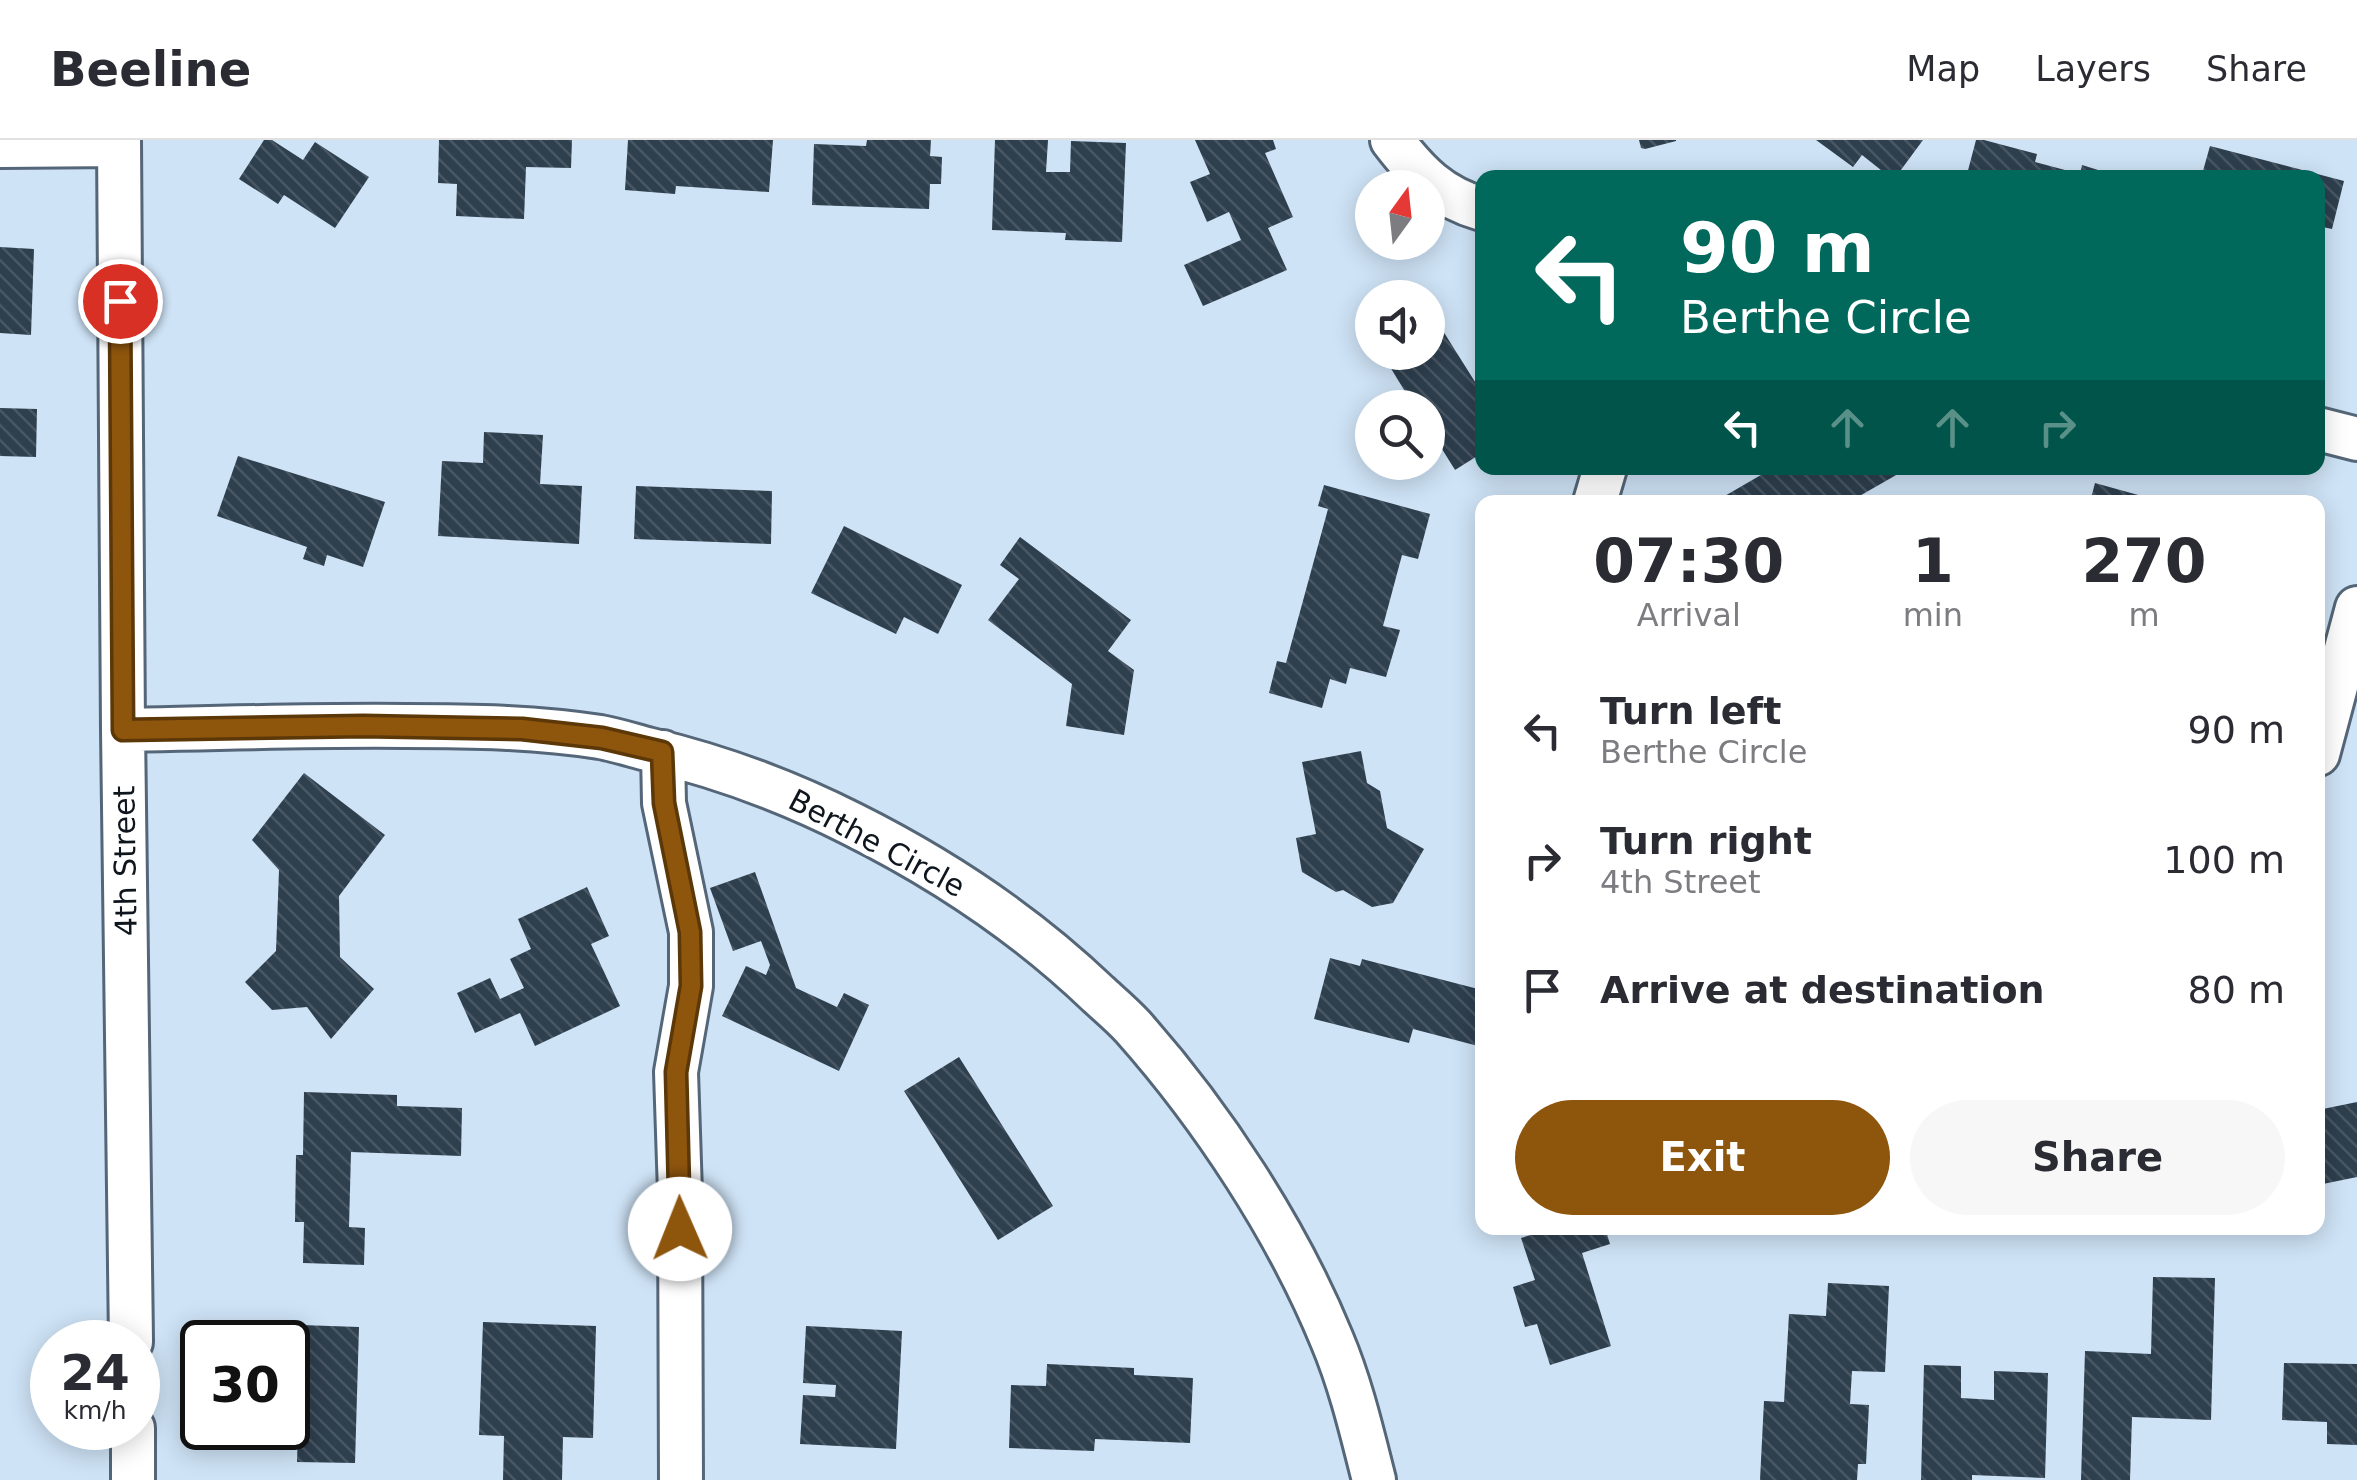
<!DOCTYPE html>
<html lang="en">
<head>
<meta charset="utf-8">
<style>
  body { margin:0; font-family:"DejaVu Sans",sans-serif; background:#f7f7f7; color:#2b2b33; height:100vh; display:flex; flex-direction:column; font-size:38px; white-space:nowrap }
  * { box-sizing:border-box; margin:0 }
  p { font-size:32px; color:#7c7c81 }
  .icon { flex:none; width:55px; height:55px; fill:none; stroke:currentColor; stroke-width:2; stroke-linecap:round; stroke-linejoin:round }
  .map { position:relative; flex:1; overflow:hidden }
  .side { position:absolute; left:1475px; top:355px; width:850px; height:740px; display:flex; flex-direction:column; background:#fff; border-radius:20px; box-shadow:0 5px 25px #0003 }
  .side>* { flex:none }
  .hud { position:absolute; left:1475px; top:30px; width:850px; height:305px; border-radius:20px; box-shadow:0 5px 25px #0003; background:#00695c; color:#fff; overflow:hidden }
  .needle { width:65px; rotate:15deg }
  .controls { position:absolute; left:1355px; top:30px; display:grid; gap:20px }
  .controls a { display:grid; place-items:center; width:90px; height:90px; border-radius:50%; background:#fff; box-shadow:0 5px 25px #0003; font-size:50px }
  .speed { position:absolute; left:30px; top:1180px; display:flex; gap:20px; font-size:50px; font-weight:700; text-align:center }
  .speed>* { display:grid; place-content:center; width:130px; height:130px; border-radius:50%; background:#fff; box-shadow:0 5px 25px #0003; line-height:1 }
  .speed small { font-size:25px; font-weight:400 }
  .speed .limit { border:5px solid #111; border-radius:15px; background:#fff; color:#111 }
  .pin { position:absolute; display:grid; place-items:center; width:85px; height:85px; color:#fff; margin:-42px; border:5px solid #fff; border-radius:50%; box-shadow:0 2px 10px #0007 }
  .me { position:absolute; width:110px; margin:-55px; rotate:359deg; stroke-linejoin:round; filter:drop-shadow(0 0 8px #0008) }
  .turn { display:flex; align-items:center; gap:35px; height:210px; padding:0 40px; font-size:45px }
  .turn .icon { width:130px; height:130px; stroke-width:2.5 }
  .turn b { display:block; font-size:70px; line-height:85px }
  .lanes { display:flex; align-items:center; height:95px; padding:0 40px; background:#0003; justify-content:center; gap:50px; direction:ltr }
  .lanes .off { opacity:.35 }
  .eta { display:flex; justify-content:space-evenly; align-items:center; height:170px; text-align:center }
  .eta b { font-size:60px; font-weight:700; line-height:70px }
  .primary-button { display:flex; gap:20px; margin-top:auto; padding:20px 40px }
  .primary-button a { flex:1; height:115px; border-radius:60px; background:#8e550d; color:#fff; font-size:40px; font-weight:700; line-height:115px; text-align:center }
  .primary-button a+a { background:#f7f7f7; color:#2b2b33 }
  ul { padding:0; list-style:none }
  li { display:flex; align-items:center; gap:30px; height:130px; padding:0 40px }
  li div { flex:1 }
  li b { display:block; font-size:38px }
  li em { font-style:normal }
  header { display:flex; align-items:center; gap:60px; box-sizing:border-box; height:140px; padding:0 50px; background:#fff; border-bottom:2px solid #e1e1e2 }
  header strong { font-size:48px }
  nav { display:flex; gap:55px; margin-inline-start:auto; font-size:35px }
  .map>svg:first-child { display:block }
  .building { fill:url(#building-back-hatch) }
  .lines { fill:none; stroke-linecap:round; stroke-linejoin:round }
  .minor-casing { stroke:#546677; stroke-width:48 }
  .minor { stroke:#fff; stroke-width:42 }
  .route-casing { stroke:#5c3708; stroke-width:25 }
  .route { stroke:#8e550d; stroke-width:18 }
  .labels { text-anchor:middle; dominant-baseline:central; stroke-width:10; stroke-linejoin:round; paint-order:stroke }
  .street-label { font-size:30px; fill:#0e151c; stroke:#fff }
</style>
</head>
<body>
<header>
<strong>Beeline</strong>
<nav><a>Map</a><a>Layers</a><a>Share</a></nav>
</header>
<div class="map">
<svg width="2357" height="1340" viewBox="0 0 2357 1340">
  <defs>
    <pattern id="building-back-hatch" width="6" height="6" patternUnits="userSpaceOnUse" patternTransform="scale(2.5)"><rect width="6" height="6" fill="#2e3f4e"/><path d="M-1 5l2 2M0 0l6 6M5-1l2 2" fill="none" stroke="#495764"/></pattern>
  </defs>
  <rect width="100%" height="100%" fill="#cee3f6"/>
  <path class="building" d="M264 0H272L303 20 315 2 369 37 335 88 284 55 278 64 239 39Z
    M439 0H572L571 28 526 27 524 79 456 76 457 44 438 43Z
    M628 0H773L769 52 676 46 675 54 625 50Z
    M867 0H931L930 16 942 17 941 44H930L929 69 812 65 814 4 866 6Z
    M995 0H1048L1046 32H1070L1071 1 1126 3 1122 102 1065 100 1066 93 992 90Z
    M1195 0H1273L1276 9 1265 13 1293 77 1268 88 1287 130 1203 166 1184 125 1241 100 1229 72 1207 82 1190 42 1210 34Z
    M1639 0H1676V1L1645 9 1641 8Z
    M1816 0H1923L1895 38H1891L1862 15 1853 27Z
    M1976 0H1984L2037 14 2035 22 2080 34 2082 25 2124 38H1966Z
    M2210 6 2344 41 2332 89 2318 86V38H2201Z
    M0 107 34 109 31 195 0 193Z
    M1433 175 1482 253V313L1455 330 1442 309 1428 318V268H1415L1381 212H1428V178Z
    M0 268 37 269 36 317 0 316Z
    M484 292 543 295 540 344 582 346 579 404 438 396 442 321 483 323Z
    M238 316 385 362 363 427 327 415 324 426 303 419 307 407 217 376Z
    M1773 328H1894L1898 334 1849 362H1727L1723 357Z
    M2095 343 2149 358 2148 362H2090Z
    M1324 345 1430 374 1418 419 1402 415 1383 486 1400 490 1386 537 1350 528 1346 544 1330 539 1322 568 1269 553 1277 521 1286 523 1328 369 1318 366Z
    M636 346 772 351 771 404 634 399Z
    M844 386 962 445 938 494 904 477 896 494 811 453Z
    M1020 397 1131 480 1108 511 1134 530 1124 595 1066 586 1072 544 988 480 1019 439 1000 425Z
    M1361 611 1367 643 1380 651 1387 688 1424 709 1393 763 1372 767 1343 750 1336 752 1302 732 1296 698 1316 694 1302 622Z
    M304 633 385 695 339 756 340 817 374 849 331 899 307 867 272 870 245 842 276 811 279 730 252 700Z
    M755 732 796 848 837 867 844 853 869 865 839 931 722 876 746 826 766 835 770 825 761 801 733 811 710 748Z
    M587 747 609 796 591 804 620 866 535 906 520 873 475 893 457 853 490 838 500 859 524 848 510 819 531 809 518 779Z
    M1330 818 1360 826 1362 819 1482 850V907L1413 889 1409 903 1314 879Z
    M959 917 1053 1066 998 1100 904 951Z
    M304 952 397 955V966L462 968 461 1016 351 1012 349 1087 365 1088 364 1125 303 1123 304 1082H295L296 1015H303Z
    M2357 962V1037L2318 1045V970Z
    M1553 1088H1605L1610 1104 1582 1113 1611 1206 1550 1225 1537 1184 1525 1187 1513 1147 1535 1140 1521 1098Z
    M2153 1137 2215 1138 2211 1280 2132 1277 2130 1340H2081L2085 1211 2151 1214Z
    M1828 1143 1889 1146 1885 1232 1852 1231 1850 1264 1869 1265 1866 1324H1858L1857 1340H1760L1764 1261 1784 1262 1789 1174 1826 1176Z
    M483 1182 596 1186 593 1298 563 1297 562 1340H503L504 1296 479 1295Z
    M301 1185 359 1187 355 1323 297 1322Z
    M806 1186 902 1191 896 1309 800 1304 803 1255 835 1257 836 1245 803 1243Z
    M2284 1223 2357 1224V1305L2327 1304V1282L2282 1280Z
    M1047 1224 1134 1228V1235L1193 1238 1190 1303 1095 1299 1094 1311 1009 1308 1011 1245 1046 1246Z
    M1924 1225 1961 1226V1258L1994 1260V1231L2048 1233 2045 1338 1972 1335V1340H1921Z"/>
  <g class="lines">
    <g class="minor-casing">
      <path id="minor" d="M119 0 123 590 131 1202
        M1392 0C1418 34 1440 57 1482 69
        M0 6 119 5
        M2318 289 2357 299
        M1595 362 1605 328
        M123 590C217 588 312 585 406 586 471 586 536 587 600 597 616 600 632 605 647 609 719 626 787 651 852 684 942 729 1025 784 1098 854 1110 865 1122 875 1133 887 1212 976 1287 1090 1332 1200 1351 1245 1362 1293 1374 1340
        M663 612 664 663 691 792V846L676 932 680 1053 681 1340
        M2318 614 2357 468
        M133 1288V1340"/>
    </g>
    <use href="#minor" class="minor"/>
  </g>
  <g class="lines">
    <g class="route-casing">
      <path id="route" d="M120 161 123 590 363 586 522 589 602 598 662 612 664 663 690 792 691 846 676 932 680 1089"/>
    </g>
    <use href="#route" class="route"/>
  </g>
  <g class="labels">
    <g class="street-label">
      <text transform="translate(877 703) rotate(28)">Berthe Circle</text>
      <text transform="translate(125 721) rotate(-91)">4th Street</text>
    </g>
  </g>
</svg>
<div class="controls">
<a><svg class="needle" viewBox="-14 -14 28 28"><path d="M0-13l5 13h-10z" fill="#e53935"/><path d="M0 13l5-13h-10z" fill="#7c7c81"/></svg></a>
<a><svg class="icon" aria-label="sound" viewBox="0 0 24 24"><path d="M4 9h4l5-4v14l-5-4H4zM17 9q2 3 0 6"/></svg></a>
<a><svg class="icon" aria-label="search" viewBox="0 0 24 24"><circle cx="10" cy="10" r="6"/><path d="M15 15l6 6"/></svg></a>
</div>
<div class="speed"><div>24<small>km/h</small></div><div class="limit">30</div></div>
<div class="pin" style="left:120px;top:161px;background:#d93025"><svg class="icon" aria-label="arrive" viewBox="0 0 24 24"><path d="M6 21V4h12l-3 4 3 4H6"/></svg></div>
<svg class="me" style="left:680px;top:1089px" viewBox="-20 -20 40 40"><circle r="19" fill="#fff"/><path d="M0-13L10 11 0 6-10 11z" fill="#8e550d"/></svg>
<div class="hud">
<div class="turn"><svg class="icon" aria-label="left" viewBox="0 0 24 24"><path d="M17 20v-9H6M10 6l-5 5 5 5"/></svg><div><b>90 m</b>Berthe Circle</div></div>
<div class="lanes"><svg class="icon" aria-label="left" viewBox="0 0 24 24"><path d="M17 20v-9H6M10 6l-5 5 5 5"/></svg><svg class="icon off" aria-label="ahead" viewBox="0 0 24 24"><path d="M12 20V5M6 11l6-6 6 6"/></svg><svg class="icon off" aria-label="ahead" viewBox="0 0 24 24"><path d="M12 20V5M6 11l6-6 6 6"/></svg><svg class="icon off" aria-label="right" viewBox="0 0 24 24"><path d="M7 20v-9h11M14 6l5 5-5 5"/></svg></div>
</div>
<section class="side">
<div class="eta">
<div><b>07:30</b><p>Arrival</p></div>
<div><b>1</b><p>min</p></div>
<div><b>270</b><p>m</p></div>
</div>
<ul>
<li><svg class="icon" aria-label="left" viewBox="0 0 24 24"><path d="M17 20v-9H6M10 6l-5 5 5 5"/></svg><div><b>Turn left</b><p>Berthe Circle</p></div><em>90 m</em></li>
<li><svg class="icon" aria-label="right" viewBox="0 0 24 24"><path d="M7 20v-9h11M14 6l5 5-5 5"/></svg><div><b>Turn right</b><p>4th Street</p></div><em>100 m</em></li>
<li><svg class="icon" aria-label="arrive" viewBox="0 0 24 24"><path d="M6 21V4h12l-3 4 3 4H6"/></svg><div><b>Arrive at destination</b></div><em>80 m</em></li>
</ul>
<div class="primary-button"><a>Exit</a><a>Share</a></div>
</section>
</div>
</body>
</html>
